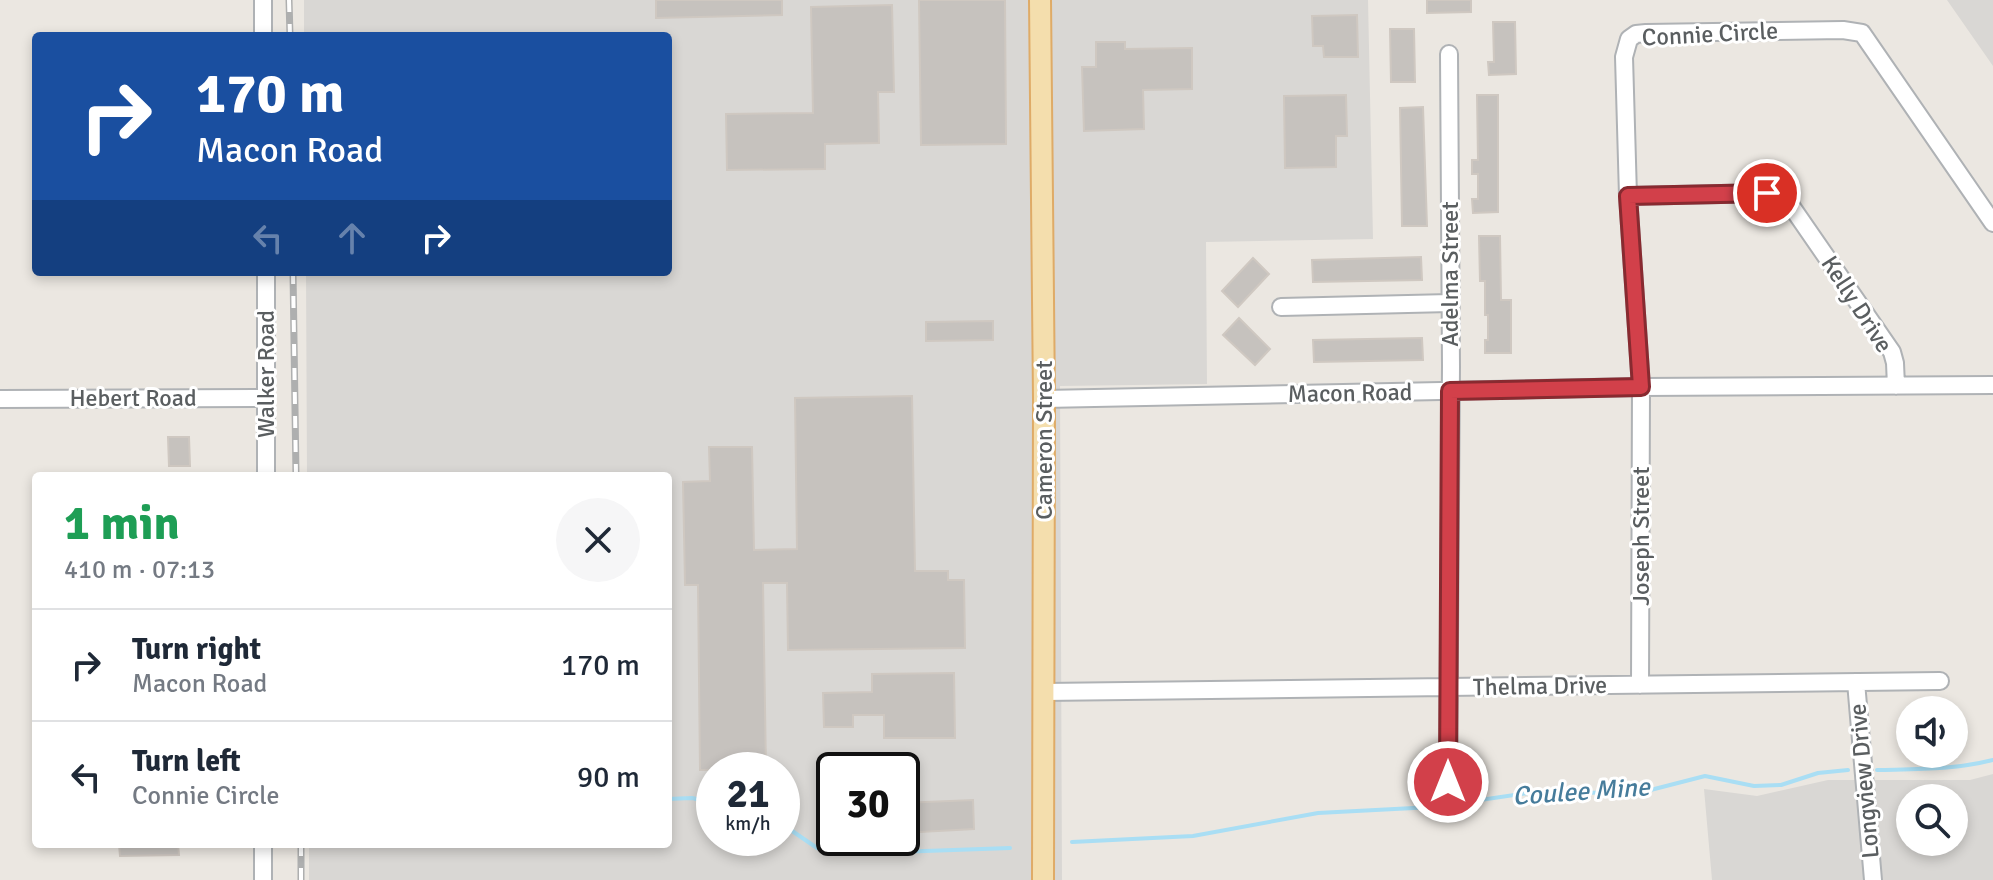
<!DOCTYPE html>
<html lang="en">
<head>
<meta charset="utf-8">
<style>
  body { margin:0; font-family:Signika,sans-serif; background:#f6f6f7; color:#1f2937; height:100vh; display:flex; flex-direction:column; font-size:30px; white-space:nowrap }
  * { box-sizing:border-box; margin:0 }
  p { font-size:26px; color:#747a83 }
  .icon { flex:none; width:44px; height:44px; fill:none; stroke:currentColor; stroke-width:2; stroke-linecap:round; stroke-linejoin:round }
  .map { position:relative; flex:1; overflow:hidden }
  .drawer { position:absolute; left:32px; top:472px; width:640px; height:376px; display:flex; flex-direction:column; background:#fff; border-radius:8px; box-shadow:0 4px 12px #0003 }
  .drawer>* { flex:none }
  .banner { position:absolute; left:32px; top:32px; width:640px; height:244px; border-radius:8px; box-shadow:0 4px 12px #0003; background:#1a4fa0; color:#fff; overflow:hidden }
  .tools { position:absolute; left:1896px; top:696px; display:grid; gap:16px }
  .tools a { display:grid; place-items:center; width:72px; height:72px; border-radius:50%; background:#fff; box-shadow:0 4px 12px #0003; font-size:40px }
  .speed { position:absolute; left:696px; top:752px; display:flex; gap:16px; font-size:40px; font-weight:700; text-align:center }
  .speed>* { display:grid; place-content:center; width:104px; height:104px; border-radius:50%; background:#fff; box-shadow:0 4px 12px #0003; line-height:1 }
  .speed small { font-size:20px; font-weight:400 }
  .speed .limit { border:4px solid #111; border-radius:12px; background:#fff; color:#111 }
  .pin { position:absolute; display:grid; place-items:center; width:68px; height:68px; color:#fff; margin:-34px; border:4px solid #fff; border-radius:50%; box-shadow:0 2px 8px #0007 }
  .me { position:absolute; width:88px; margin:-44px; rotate:0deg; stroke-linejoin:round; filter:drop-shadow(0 0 6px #0008) }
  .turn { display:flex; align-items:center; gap:28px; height:168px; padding:0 32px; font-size:36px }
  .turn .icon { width:104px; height:104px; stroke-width:2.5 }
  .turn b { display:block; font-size:56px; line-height:68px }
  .lanes { display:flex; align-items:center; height:76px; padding:0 32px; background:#0003; justify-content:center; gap:40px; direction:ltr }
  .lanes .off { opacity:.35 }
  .round { display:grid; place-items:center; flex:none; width:84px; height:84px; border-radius:42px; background:#f6f6f7 }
  .overview { display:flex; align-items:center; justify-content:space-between; height:136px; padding:0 32px }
  h1 { font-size:48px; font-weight:700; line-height:60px; color:#1e9e55 }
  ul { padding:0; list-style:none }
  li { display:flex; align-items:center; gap:24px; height:112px; padding:0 32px; border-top:2px solid #e0e1e3 }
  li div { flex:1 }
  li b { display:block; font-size:30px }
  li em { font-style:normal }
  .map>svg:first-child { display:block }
  .industrial { fill:#d9d7d4; fill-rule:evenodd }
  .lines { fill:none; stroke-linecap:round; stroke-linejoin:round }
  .stream { stroke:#a9def4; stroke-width:4 }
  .building { fill:#c6c2be; stroke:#cfc8c1; stroke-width:2 }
  .minor-casing { stroke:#afb2b5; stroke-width:20 }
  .major-casing { stroke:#dfab67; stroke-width:24 }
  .minor { stroke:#fff; stroke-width:16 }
  .major { stroke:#f4dead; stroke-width:20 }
  .rail-casing { stroke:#aeafaf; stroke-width:7 }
  .rail { stroke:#fff; stroke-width:4; stroke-dasharray:12; stroke-linecap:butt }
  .route-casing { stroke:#882a30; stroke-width:20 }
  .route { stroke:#d2404a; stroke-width:14 }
  .labels { text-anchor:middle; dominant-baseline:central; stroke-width:6; stroke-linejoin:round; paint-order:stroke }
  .street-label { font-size:24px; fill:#5a5e60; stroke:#fff }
  .water-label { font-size:26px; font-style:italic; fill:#467c9b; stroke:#fff }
</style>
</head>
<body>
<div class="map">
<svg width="1993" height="880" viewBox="0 0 1993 880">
  <rect width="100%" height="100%" fill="#ebe7e1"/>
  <path class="industrial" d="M304 0H1368L1373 239 1206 242 1207 384 1060 386 1062 880H309V844H668V476H307L306 272H668V36H304ZM714 770H782V838H714ZM834 770H902V838H834Z
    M1947 0H1993V66Z
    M1993 774V880H1712L1704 789 1757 796 1828 780H1970ZM1910 798H1954V842H1910Z"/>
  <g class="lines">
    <path class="stream" d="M1877 770C1917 769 1954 770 1993 760
      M668 799 692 798 714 803
      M782 824 817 848 840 854 1010 848
      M1072 842 1193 836 1318 813 1433 807 1542 791 1635 794 1705 776 1754 786 1781 785 1818 773 1848 770"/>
  </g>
  <path class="building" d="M656 0H782V15L656 18Z
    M919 0H1005L1006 144 921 145Z
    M1427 0H1471V12L1427 13Z
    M892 5 894 92H878L879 143 825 144V169L727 170 726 114 813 113 811 7Z
    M1357 15 1358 57H1324L1323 46H1313L1312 16Z
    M1493 22H1515L1516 74 1489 75 1488 62H1494Z
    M1390 29H1414L1415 82H1391Z
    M1096 42H1125V49L1192 48V89L1143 90 1144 129 1084 131 1082 67H1096Z
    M1346 95 1347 136H1336V167L1285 168 1284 96Z
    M1477 95H1498V212L1473 213 1472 199H1478V174H1472V160H1478Z
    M1423 107 1427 226H1402L1400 108Z
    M1479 236H1500L1501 300H1511V353H1485V340H1488V315H1485V281H1480Z
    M1421 257 1422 280 1313 282 1312 260Z
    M1253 258 1269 274 1238 307 1222 291Z
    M1239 318 1270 349 1255 365 1223 335Z
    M993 321V340L926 341V322Z
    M1422 338 1423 360 1314 362 1313 340Z
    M912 396 915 571H948V580H964L965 648 788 650 787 583H763L766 769 700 770 698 585H685L683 482 710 481 709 447H752L754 550 797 549 795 398Z
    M168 437H189L190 466H169Z
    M954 673 955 738H884V715H853V727H824L823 693 872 692V674Z
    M973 800 974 829 902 833V803Z
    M119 844H178L179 855 120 856Z"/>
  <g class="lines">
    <g class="minor-casing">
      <path id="minor" d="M263 0V36
        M1628 196 1767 193 1787 200 1892 352 1895 363 1896 386
        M1281 307 1450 303
        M0 399 266 398
        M1044 399 1641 387 1993 385
        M266 476V272
        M1856 682 1873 880
        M1640 685 1641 387 1628 196 1624 57 1629 39 1636 34 1646 33 1843 30 1862 33 1993 223
        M1044 692 1940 681
        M1448 782 1451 366 1449 54
        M263 844V880"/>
    </g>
    <g class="major-casing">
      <path id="major" d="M1040 0 1044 399 1043 880"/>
    </g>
    <use href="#minor" class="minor"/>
    <use href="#major" class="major"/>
    <g class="rail-casing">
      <path id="rail" d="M289 0 290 36
        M293 272 296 476
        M301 844V880"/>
    </g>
    <use href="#rail" class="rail"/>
  </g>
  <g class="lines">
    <g class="route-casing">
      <path id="route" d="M1448 782 1450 391 1641 387 1628 196 1767 193"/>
    </g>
    <use href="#route" class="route"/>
  </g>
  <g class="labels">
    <g class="street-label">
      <text transform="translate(1710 34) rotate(-3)">Connie Circle</text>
      <text transform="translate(1450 274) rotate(-90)">Adelma Street</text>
      <text transform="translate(1857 304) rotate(57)">Kelly Drive</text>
      <text transform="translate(266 374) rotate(-90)">Walker Road</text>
      <text transform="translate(1350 393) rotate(-1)">Macon Road</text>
      <text x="133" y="398">Hebert Road</text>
      <text transform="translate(1044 440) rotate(-90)">Cameron Street</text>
      <text transform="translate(1641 536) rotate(-90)">Joseph Street</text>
      <text transform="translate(1540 686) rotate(-1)">Thelma Drive</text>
      <text transform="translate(1864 781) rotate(-95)">Longview Drive</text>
    </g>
    <g class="water-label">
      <text transform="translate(1581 792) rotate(-4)">Coulee Mine</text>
    </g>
  </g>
</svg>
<div class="tools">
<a><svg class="icon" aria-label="sound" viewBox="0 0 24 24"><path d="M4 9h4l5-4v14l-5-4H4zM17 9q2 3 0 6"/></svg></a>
<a><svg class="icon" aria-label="search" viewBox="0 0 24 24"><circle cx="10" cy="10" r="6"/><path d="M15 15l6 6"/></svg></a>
</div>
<div class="speed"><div>21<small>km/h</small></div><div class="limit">30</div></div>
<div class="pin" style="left:1767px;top:193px;background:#d93025"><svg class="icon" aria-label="arrive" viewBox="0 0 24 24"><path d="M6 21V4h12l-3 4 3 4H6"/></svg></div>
<svg class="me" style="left:1448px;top:782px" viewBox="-20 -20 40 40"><circle r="17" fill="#d2404a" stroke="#fff" stroke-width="3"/><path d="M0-11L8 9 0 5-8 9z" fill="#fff"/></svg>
<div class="banner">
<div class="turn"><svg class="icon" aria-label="right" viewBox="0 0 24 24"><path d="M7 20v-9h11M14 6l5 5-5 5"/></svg><div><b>170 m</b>Macon Road</div></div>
<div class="lanes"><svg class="icon off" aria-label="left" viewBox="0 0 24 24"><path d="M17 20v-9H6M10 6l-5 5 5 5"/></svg><svg class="icon off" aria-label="ahead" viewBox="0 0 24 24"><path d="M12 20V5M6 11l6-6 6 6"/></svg><svg class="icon" aria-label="right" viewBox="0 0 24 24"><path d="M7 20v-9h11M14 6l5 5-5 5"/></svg></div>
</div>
<section class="drawer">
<div class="overview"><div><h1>1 min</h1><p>410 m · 07:13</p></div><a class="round"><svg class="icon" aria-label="close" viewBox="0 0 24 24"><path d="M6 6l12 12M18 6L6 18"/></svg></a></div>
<ul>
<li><svg class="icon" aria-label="right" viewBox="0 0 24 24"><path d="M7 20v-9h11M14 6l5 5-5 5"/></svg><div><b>Turn right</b><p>Macon Road</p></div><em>170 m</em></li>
<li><svg class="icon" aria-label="left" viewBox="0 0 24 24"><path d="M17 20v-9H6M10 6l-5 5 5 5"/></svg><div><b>Turn left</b><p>Connie Circle</p></div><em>90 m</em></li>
</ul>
</section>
</div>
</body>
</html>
